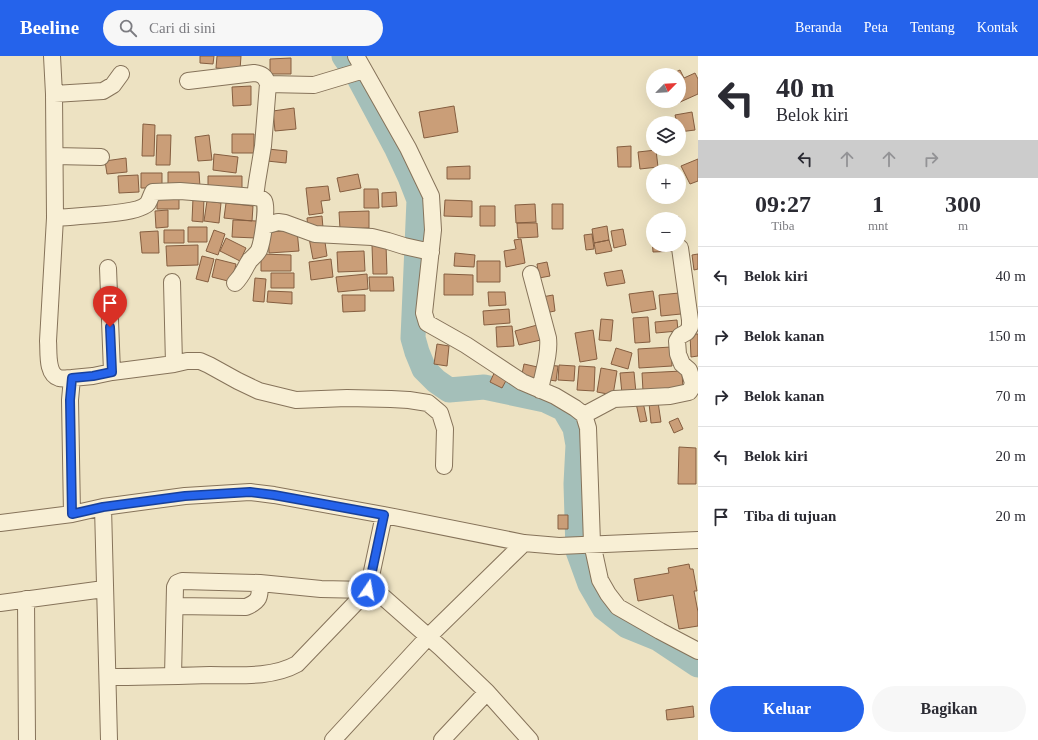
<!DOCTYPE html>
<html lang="id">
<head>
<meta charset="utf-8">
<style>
  body { margin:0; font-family:Georgia,serif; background:#f7f7f7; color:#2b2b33; height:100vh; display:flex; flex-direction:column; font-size:15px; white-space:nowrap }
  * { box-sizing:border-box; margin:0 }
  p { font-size:13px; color:#7c7c81 }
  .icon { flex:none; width:22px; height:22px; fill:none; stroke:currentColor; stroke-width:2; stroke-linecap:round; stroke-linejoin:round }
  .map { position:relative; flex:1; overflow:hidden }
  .panel { display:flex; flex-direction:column; background:#fff; width:340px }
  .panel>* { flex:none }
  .guide { background:#fff; color:#2b2b33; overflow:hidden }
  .needle { width:26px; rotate:66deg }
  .controls { position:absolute; left:646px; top:12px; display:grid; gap:8px }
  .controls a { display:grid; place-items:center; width:40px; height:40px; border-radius:50%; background:#fff; box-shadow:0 4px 16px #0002; font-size:20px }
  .pin { position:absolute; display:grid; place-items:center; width:34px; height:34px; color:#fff; margin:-41px -17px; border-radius:50% 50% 50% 0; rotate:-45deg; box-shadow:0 0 4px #0007 }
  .pin .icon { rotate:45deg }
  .me { position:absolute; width:44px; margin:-22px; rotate:12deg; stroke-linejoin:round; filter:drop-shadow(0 0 3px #0008) }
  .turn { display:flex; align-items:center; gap:14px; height:84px; padding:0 12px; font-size:18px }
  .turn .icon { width:52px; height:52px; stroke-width:2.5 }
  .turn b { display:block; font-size:28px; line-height:34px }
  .lanes { display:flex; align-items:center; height:38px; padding:0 12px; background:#0003; justify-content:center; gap:20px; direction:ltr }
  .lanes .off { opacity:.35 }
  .eta { display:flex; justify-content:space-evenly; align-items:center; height:68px; text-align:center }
  .eta b { font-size:24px; font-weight:700; line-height:28px }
  .action { display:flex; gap:8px; margin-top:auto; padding:8px 12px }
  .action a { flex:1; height:46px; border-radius:24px; background:#2563eb; color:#fff; font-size:16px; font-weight:700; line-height:46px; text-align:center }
  .action a+a { background:#f7f7f7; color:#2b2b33 }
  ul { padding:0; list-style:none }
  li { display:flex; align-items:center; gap:12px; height:60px; padding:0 12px; border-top:1px solid #e1e1e2 }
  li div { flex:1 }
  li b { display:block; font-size:15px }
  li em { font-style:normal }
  header { display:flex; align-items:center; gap:24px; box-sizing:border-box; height:56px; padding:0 20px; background:#2563eb; color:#fff }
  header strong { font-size:19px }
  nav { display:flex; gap:22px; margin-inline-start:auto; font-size:14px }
  .search { width:280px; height:36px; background:#f7f7f7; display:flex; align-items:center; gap:10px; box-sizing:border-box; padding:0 14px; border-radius:22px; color:#7c7c81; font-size:15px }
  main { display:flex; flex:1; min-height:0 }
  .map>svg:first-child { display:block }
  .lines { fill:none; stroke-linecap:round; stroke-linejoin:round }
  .river { stroke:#a4bfb9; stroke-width:25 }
  .building { fill:#ca9e78; stroke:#855e40 }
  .minor-casing { stroke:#86735a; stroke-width:18 }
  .minor { stroke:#f8efd5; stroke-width:16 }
  .route-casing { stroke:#184099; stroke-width:10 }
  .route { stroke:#2563eb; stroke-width:7 }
</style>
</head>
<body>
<header>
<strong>Beeline</strong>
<div class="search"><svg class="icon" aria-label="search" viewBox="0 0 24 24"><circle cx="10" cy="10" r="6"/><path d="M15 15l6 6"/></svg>Cari di sini</div>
<nav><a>Beranda</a><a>Peta</a><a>Tentang</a><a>Kontak</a></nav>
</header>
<main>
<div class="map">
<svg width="698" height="684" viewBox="0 0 698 684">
  <rect width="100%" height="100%" fill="#ede2c2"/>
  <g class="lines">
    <path class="river" d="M344 0 358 20 396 91 410 121 419 144 413 282 417 296 424 313 436 325 449 334 484 331 545 344 564 353 575 372 578 389 576 428 578 495 590 528 604 552 627 570 659 583 698 609"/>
  </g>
  <path class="building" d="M200 0H214L213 8 200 7Z
    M217 0H241L240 14 216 12Z
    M291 2V18H270V3Z
    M680 14 684 22 695 17 698 23V38L678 47 677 45H679V19H669Z
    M251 30V49L233 50 232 31Z
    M454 50 458 76 424 82 419 56Z
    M294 52 296 73 275 75 273 55Z
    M692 56 695 74 679 76V67H677L675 59Z
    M143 68 155 69 154 100H142Z
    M232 78H254V97H232Z
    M157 79H171L170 109H156Z
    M209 79 212 104 198 105 195 81Z
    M631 90V111H618L617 91Z
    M268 93 287 95 286 107 267 105Z
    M656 94 658 111 640 113 638 96Z
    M214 98 238 101 236 117 213 114Z
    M126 102 127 116 107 118 105 105Z
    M698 103V125L690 128 681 110Z
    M470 110V123H447V111Z
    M168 116H199L200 131 168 132Z
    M141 117H162V132H141Z
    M358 118 361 132 340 136 337 122Z
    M138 119 139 136 119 137 118 120Z
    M208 120H242V137H208Z
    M328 130 330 144 321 145 323 157 309 159 306 132Z
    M364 133H378L379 152H364Z
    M396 136 397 150 382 151V137Z
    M157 142H179V153H157Z
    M193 142 204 143 203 166 192 165Z
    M445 144 472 145V161L444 160Z
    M207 145 221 147 219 167 204 165Z
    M226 147 253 150 252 165 224 162Z
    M535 148 536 166 516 167 515 149Z
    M552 148H563V173H552Z
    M480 150H495V170H480Z
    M168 154V171L156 172 155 155Z
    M369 155V172L340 173 339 156Z
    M322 160 323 172 308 173 307 162Z
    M679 161 680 179H679V163H654Z
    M233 164 257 165 256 182 232 181Z
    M517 167H537L538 181 518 182Z
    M607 170 609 184 594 187 592 173Z
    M188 171H207V186H188Z
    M623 173 626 189 614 192 611 175Z
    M164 174H184V187H164Z
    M214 174 225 178 218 199 206 195Z
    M297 174 299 195 269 197 268 176Z
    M158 175 159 197H142L140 176Z
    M592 178 594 193 586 194 584 179Z
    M324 179 327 200 313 203 309 182Z
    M226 182 246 192 240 205 220 195Z
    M652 182 653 189H677L678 195 653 196Z
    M521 183 525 207 506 211 504 195 516 193 514 184Z
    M609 184 612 195 596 198 594 187Z
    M198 189V209L167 210 166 190Z
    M372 189H386L387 218H373Z
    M364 195 365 215 338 216 337 196Z
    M455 197 475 199 474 211 454 210Z
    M261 198 291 199V215H261Z
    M698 198V213L694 214 692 199Z
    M202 200 214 203 208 226 196 223Z
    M216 203 236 208 232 226 212 221Z
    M331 203 333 221 311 224 309 206Z
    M477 205H500V226H477Z
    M547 206 550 220 539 222 537 208Z
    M622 214 625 227 607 230 604 217Z
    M271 217H294V232H271Z
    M367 218 368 233 338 236 336 221Z
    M444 218 473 219V239H444Z
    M369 221H393L394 235H370Z
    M255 222 266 223 264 246 253 245Z
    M268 235 292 236V248L267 246Z
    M653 235 656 253 632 257 629 238Z
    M488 236H505L506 249 489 250Z
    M679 237 681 258 661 260 659 239Z
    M342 239H365V255L343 256Z
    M553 239 555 255 545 257 542 241Z
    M509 253 510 267 484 269 483 255Z
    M648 261 650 286 635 287 633 262Z
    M601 263 613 264 611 285 599 284Z
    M677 264 678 275 656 277 655 266Z
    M541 268 545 283 519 289 515 275Z
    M512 270 514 290 497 291 496 271Z
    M593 274 597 303 580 306 575 277Z
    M690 278H698V300L691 301Z
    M437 288 449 290 447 310 434 308Z
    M671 291 672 310 639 312 638 293Z
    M616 292 632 297 628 313 611 308Z
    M524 308 542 312 539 327 521 323Z
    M546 309 558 310 556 325 543 323Z
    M559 309 575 310 574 325 558 324Z
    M579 310 595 311 594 335 577 334Z
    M601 312 617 315 613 339 597 336Z
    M496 313 509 319 502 332 490 326Z
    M682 315 683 334 643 335 642 317Z
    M634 316 636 337 622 338 620 317Z
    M643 346 647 365 640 366 636 347Z
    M658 346 661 366 651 367 649 347Z
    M678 362 683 373 674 377 669 366Z
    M679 391 696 392V428H678Z
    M558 459H568V473H558Z
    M689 508 690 513H693L697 535H694L698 556V570L679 573 673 539 638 545 634 523 669 517 668 512Z
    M693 650 694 661 667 664 666 654Z"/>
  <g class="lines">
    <g class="minor-casing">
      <path id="minor" d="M52 0 54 38 55 162 48 285C49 296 46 318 59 322 63 323 68 322 72 322L70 344 72 458
        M356 0 408 92 431 140 433 174 424 257 427 267 466 289 522 326 555 340 575 352 584 359 588 372 592 487 600 524 608 538 618 551 660 575 698 595
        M268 28 314 29 364 14
        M54 38 103 35 113 29 121 18
        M55 100 101 101
        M55 162C71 160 140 159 148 147 150 144 151 139 153 136L180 135 255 141 257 126 263 90 268 28C265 20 262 18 254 17L188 25
        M264 170 278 166 285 167 315 178 372 181 388 185 404 190 431 196
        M108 212 112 316
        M531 218 548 282C550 298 543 317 540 334
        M172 226 174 308
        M235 227C243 219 244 213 250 204 253 201 257 198 259 194 262 187 268 152 264 145 262 142 259 142 255 141
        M72 322 93 320 112 316 174 308 187 305H200L209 309 238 325 259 335 296 344 347 342 391 343 409 344 428 347 440 357 445 373 444 410
        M584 359 614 343 670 340 689 336 691 333 693 327 689 314 682 308 678 298 677 285 680 280 687 276 690 271V264L680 192
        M103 451 109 684
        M384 459 368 534 374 536 382 540 441 592 487 636 530 684
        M0 467 72 458 103 451 185 440 250 436 274 439 384 459 524 487 559 490 698 484
        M26 543 27 684
        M0 547 104 533
        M175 550 246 551C260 545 260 541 260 527
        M108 621C142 621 176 620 210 619 239 619 272 622 297 608L368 534 321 533 260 527 182 525 177 527 175 531 173 620
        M333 684 428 581 524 487
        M442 684 487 636"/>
    </g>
    <use href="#minor" class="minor"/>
  </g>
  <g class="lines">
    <g class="route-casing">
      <path id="route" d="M110 271 112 316 93 320 72 322 70 344 72 458 103 451 185 440 250 436 274 439 384 459 368 534"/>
    </g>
    <use href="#route" class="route"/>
  </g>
</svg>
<div class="controls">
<a><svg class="needle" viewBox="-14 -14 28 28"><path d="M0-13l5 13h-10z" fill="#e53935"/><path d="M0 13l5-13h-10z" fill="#7c7c81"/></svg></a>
<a><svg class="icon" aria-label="layers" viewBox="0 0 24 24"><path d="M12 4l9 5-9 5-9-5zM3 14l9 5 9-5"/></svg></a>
<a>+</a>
<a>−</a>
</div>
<div class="pin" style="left:110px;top:271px;background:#d93025"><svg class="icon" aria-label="arrive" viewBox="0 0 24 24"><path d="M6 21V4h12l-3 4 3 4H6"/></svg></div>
<svg class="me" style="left:368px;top:534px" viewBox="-20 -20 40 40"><circle r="17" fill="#2563eb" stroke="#fff" stroke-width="3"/><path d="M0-11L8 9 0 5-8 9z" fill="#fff"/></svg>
</div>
<section class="panel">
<div class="guide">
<div class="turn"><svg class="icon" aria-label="left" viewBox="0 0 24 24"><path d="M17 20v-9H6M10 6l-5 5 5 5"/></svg><div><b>40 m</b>Belok kiri</div></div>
<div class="lanes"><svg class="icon" aria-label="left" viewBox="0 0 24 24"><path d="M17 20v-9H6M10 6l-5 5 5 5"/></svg><svg class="icon off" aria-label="ahead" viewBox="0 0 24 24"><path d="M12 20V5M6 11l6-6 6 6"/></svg><svg class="icon off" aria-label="ahead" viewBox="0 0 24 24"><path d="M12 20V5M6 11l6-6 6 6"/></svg><svg class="icon off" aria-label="right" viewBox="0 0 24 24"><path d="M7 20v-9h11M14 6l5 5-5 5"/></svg></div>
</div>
<div class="eta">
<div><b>09:27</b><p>Tiba</p></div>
<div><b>1</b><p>mnt</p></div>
<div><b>300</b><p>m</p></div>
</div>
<ul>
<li><svg class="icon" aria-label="left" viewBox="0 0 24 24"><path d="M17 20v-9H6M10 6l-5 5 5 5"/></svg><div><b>Belok kiri</b></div><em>40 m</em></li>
<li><svg class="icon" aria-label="right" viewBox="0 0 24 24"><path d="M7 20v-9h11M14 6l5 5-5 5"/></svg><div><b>Belok kanan</b></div><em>150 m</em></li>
<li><svg class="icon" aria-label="right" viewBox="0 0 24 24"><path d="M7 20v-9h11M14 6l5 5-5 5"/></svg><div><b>Belok kanan</b></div><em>70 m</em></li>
<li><svg class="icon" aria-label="left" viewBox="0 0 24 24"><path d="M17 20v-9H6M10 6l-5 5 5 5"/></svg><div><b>Belok kiri</b></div><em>20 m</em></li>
<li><svg class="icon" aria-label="arrive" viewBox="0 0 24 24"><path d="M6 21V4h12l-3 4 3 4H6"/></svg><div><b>Tiba di tujuan</b></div><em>20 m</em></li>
</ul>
<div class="action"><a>Keluar</a><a>Bagikan</a></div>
</section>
</main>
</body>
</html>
